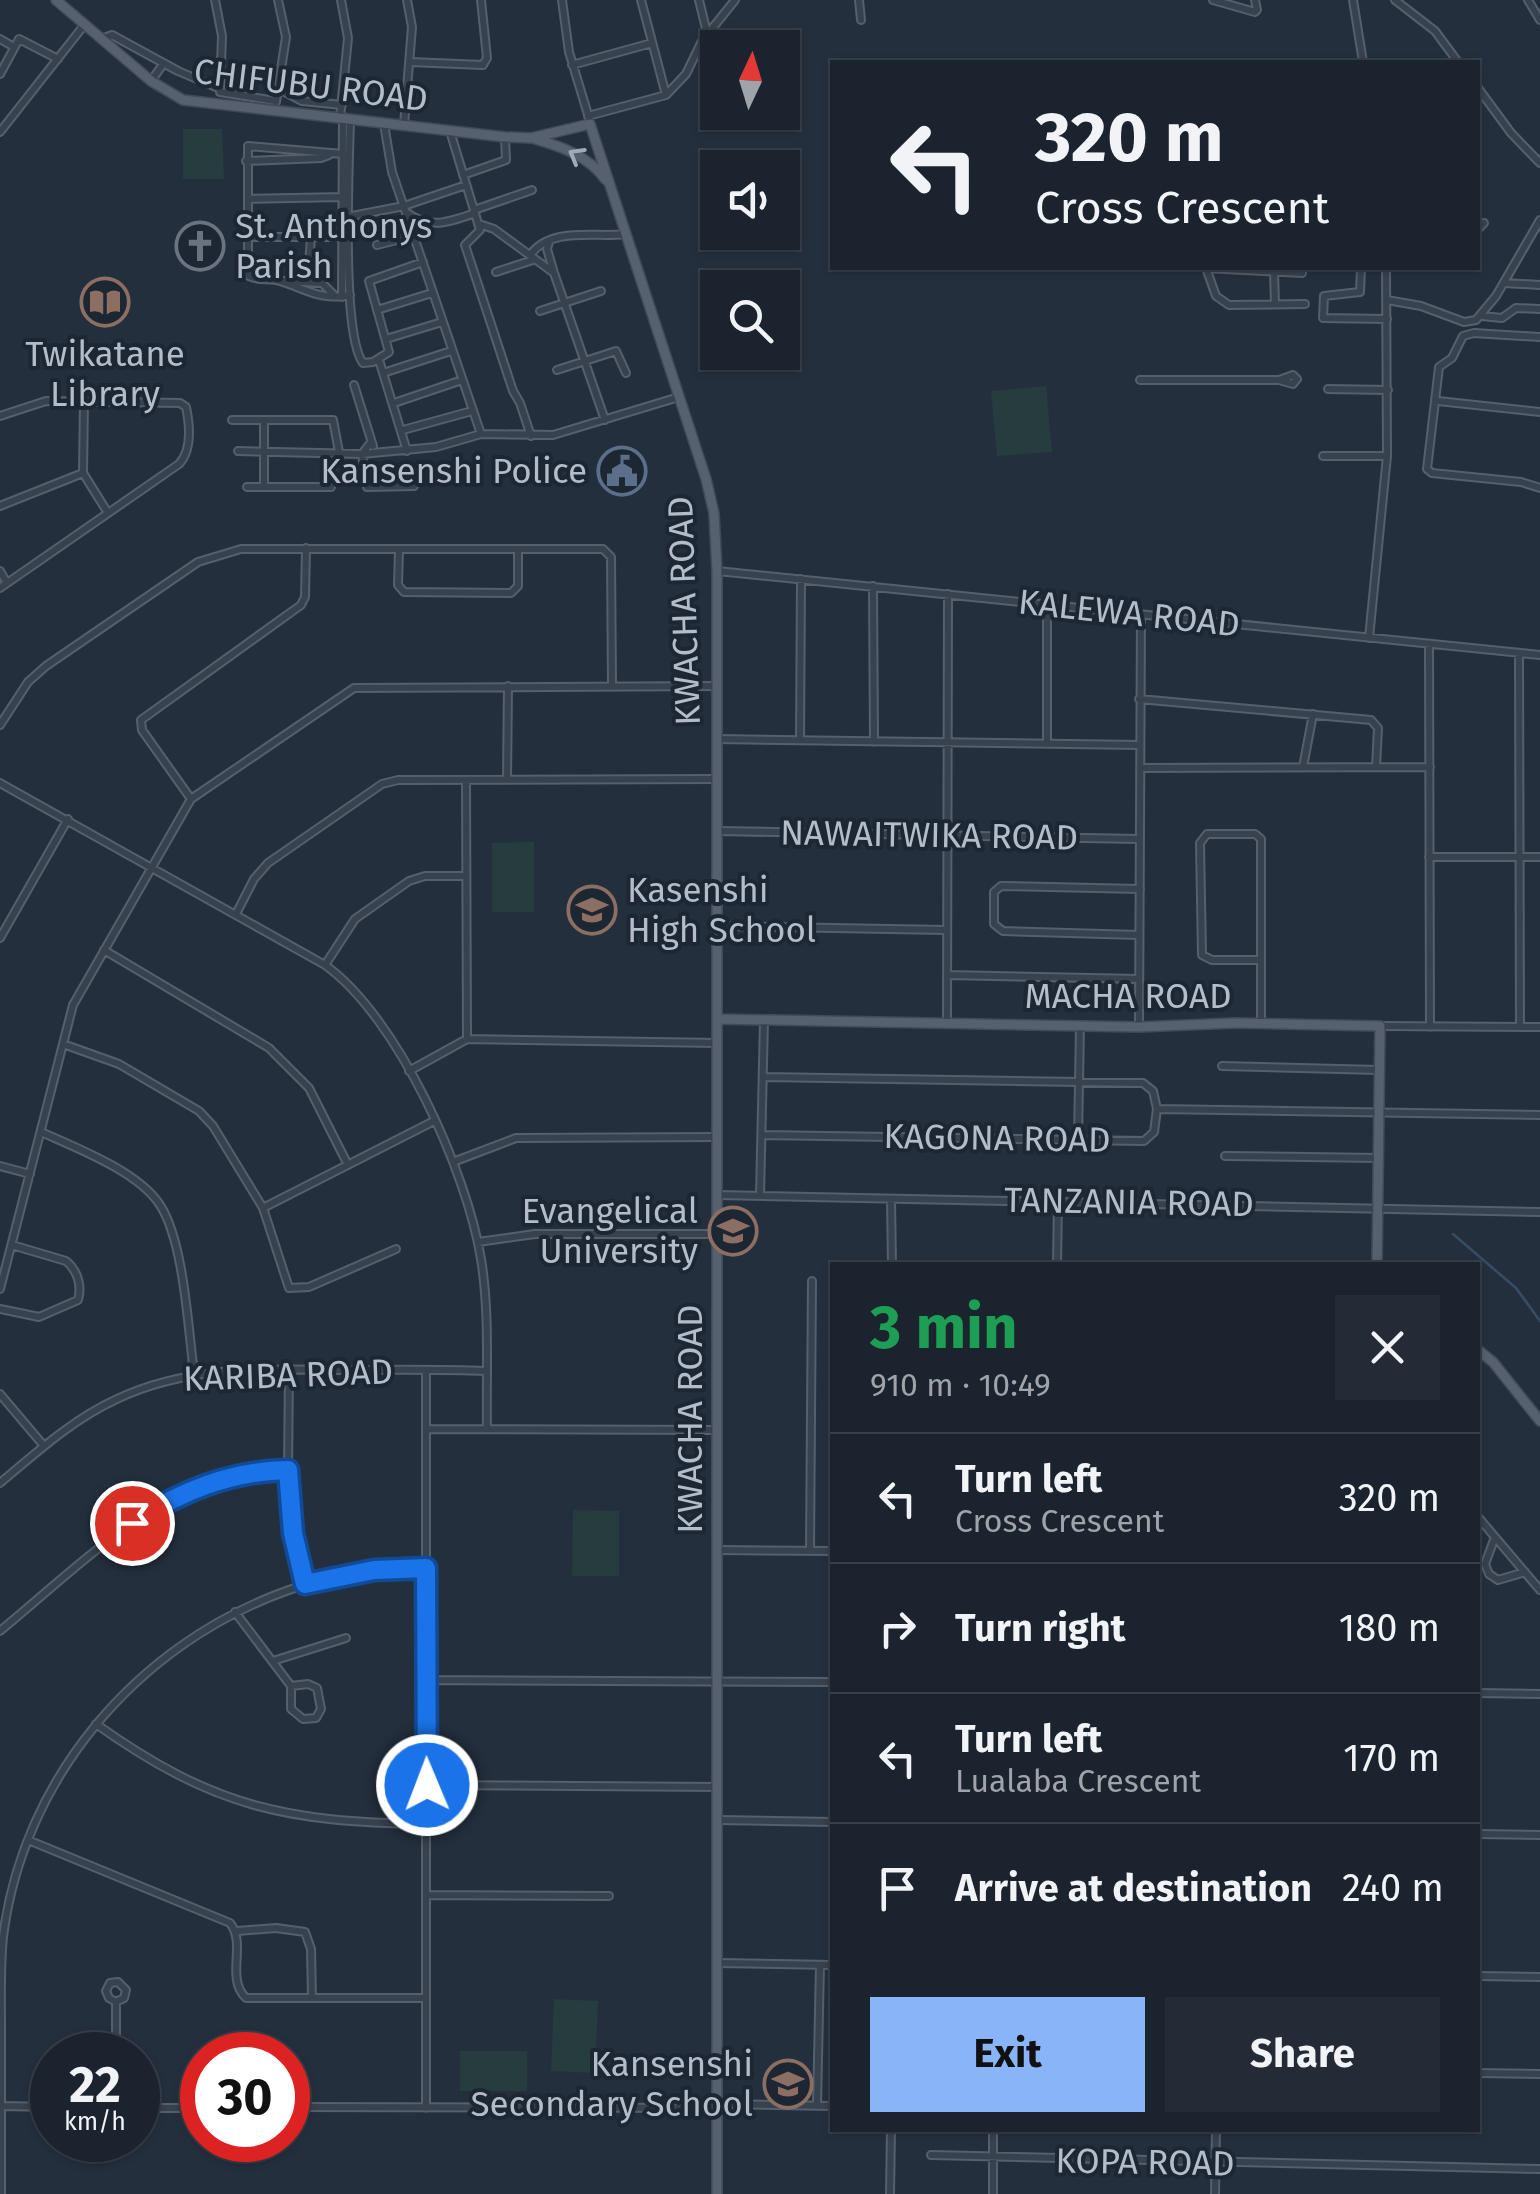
<!DOCTYPE html>
<html lang="en">
<head>
<meta charset="utf-8">
<style>
  body { margin:0; font-family:"Fira Sans",sans-serif; background:#242b36; color:#f1f3f6; height:100vh; display:flex; flex-direction:column; font-size:38px; white-space:nowrap }
  * { box-sizing:border-box; margin:0 }
  p { font-size:32px; color:#a0a4aa }
  .icon { flex:none; width:55px; height:55px; fill:none; stroke:currentColor; stroke-width:2; stroke-linecap:round; stroke-linejoin:round }
  .map { position:relative; flex:1; overflow:hidden }
  .drawer { position:absolute; left:830px; top:1262px; width:650px; height:870px; display:flex; flex-direction:column; background:#1b232e; border-radius:0px; box-shadow:0 2px 8px #0004,0 0 0 2px #39404a }
  .drawer>* { flex:none }
  .banner { position:absolute; left:830px; top:60px; width:650px; height:210px; border-radius:0px; box-shadow:0 2px 8px #0004,0 0 0 2px #39404a; background:#1b232e; color:#f1f3f6; overflow:hidden }
  .needle { width:65px; rotate:4deg }
  .tools { position:absolute; left:700px; top:30px; display:grid; gap:20px }
  .tools a { display:grid; place-items:center; width:100px; height:100px; border-radius:0px; background:#1b232e; box-shadow:0 2px 8px #0004,0 0 0 2px #39404a; font-size:50px }
  .speed { position:absolute; left:30px; top:2032px; display:flex; gap:20px; font-size:50px; font-weight:700; text-align:center }
  .speed>* { display:grid; place-content:center; width:130px; height:130px; border-radius:50%; background:#1b232e; box-shadow:0 2px 8px #0004,0 0 0 2px #39404a; line-height:1 }
  .speed small { font-size:25px; font-weight:400 }
  .speed .limit { border:15px solid #d22; background:#fff; color:#111 }
  .pin { position:absolute; display:grid; place-items:center; width:85px; height:85px; color:#fff; margin:-42px; border:5px solid #fff; border-radius:50%; box-shadow:0 2px 10px #0007 }
  .me { position:absolute; width:110px; margin:-55px; rotate:359deg; stroke-linejoin:round; filter:drop-shadow(0 0 8px #0008) }
  .turn { display:flex; align-items:center; gap:35px; height:210px; padding:0 40px; font-size:45px }
  .turn .icon { width:130px; height:130px; stroke-width:2.5 }
  .turn b { display:block; font-size:70px; line-height:85px }
  .round { display:grid; place-items:center; flex:none; width:105px; height:105px; border-radius:0px; background:#242b36 }
  .headline { display:flex; align-items:center; justify-content:space-between; height:170px; padding:0 40px }
  h1 { font-size:60px; font-weight:700; line-height:75px; color:#1e9e55 }
  .primary-button { display:flex; gap:20px; margin-top:auto; padding:20px 40px }
  .primary-button a { flex:1; height:115px; border-radius:0px; background:#8ab4f8; color:#111; font-size:40px; font-weight:700; line-height:115px; text-align:center }
  .primary-button a+a { background:#242b36; color:#f1f3f6 }
  ul { padding:0; list-style:none }
  li { display:flex; align-items:center; gap:30px; height:130px; padding:0 40px; border-top:2px solid #39404a }
  li div { flex:1 }
  li b { display:block; font-size:38px }
  li em { font-style:normal }
  .map>svg:first-child { display:block }
  .green { fill:#263c3f }
  .lines { fill:none; stroke-linecap:round; stroke-linejoin:round }
  .stream { stroke:#394c67; stroke-width:2.5 }
  .minor-casing { stroke:#565f6c; stroke-width:10 }
  .major-casing { stroke:#414a57; stroke-width:12 }
  .minor { stroke:#38414e; stroke-width:6 }
  .major { stroke:#56606e; stroke-width:9 }
  .oneway { stroke:#a1aab7 }
  .route-casing { stroke:#114b97; stroke-width:25 }
  .route { stroke:#1a73e8; stroke-width:18 }
  .labels { text-anchor:middle; dominant-baseline:central; stroke-width:8; stroke-linejoin:round; paint-order:stroke }
  .street-label { font-size:35px; fill:#b4bcc9; stroke:#1d2633 }
  .poi-label { font-size:35px; fill:#b4bcc9; stroke:#1d2633; text-anchor:end }
</style>
</head>
<body>
<div class="map">
<svg width="1540" height="2194" viewBox="0 0 1540 2194">
  <rect width="100%" height="100%" fill="#242f3e"/>
  <path class="green" d="M183 129H222L224 179H183Z
    M1046 386 1052 452 997 456 991 391Z
    M534 842V912H492V843Z
    M573 1510 619 1511V1576H572Z
    M554 1999 598 2001 595 2073 551 2071Z
    M460 2051H527V2091H460Z"/>
  <g class="lines">
    <path class="stream" d="M1453 1234 1516 1288 1540 1321"/>
    <g class="minor-casing">
      <path id="minor" d="M215 0 222 36 220 92 276 101
        M562 0 569 52 589 118
        M699 0 707 33
        M859 0 861 20
        M1213 0 1255 12 1257 10 1255 0
        M1353 0 1363 62
        M1395 0 1435 31 1458 62
        M1528 0 1540 20
        M0 39 14 47
        M101 39 112 35 178 71 218 88
        M410 62 483 65 487 58 481 0
        M572 65 652 43
        M0 74 19 39 58 59
        M151 81 164 63
        M1478 88 1511 133 1540 163
        M279 89 302 101 342 105
        M666 95 686 74 702 41 735 0
        M276 102 286 37 278 0
        M588 116 666 95 641 0
        M340 118 348 38 341 0
        M350 120C349 165 341 333 363 363L373 362 389 352 369 281 423 262
        M384 124 392 172 481 434
        M404 125 412 27 407 0
        M450 131 480 230 465 245 513 391 520 403 531 436
        M0 132 85 24
        M343 154 248 146V263L249 276C259 281 269 278 280 281 306 289 320 301 350 295
        M246 161 321 158 329 155
        M463 175 506 160 505 137
        M248 199 343 197
        M474 210 532 190
        M406 212C429 230 450 222 475 213
        M347 217 404 206 466 185
        M479 224 494 229 554 273 605 420
        M1478 229 1484 223
        M248 237H343
        M549 242 547 249 554 273
        M377 245 413 236
        M530 255C551 226 595 238 626 234
        M309 265 311 237
        M1206 268 1216 296 1229 305 1305 304
        M1206 268 1302 273
        M1361 268 1360 292 1324 296 1323 318 1387 319
        M496 272 533 260
        M1274 272 1275 304
        M283 281 322 283 334 295
        M1504 283 1540 285
        M342 297 343 119
        M1387 300 1421 306 1464 322 1476 320 1496 296 1540 220
        M377 310 432 293
        M540 311 601 291
        M1482 316 1502 318 1516 308 1540 309
        M1540 337 1474 333 1463 336 1452 358 1439 367 1427 469 1432 473 1521 482 1540 488
        M386 339 442 322
        M379 360 407 451
        M557 370 616 351 626 373
        M383 373 451 351
        M1140 380H1279L1293 375 1297 379 1293 384 1279 380
        M354 385 373 446
        M1328 389 1388 390
        M1438 401 1540 412
        M394 403 462 380
        M0 416 46 401 180 403 186 407C190 426 192 450 179 464L0 588
        M232 420H333L339 452
        M264 420V487
        M403 430 472 411
        M371 442 362 454 367 487 414 486
        M238 451 362 454 436 447 481 434 553 435 679 397
        M1323 456H1387
        M83 473 108 513
        M247 487H331L333 454
        M0 506 83 473 84 401
        M399 550 398 585 404 592 511 593 518 586V549
        M0 571 7 583
        M717 571 1540 655
        M873 586 874 742
        M1047 604V744
        M1369 638 1387 456 1386 268
        M1429 644 1430 1027
        M1519 653 1520 1027
        M1139 699 1371 720 1378 728 1376 767
        M0 725 28 682 46 666 198 562 241 549H603L611 557 612 685
        M717 739 1140 745
        M800 740 801 579
        M1303 767 1313 714
        M1140 768 1430 767
        M507 780 508 686
        M466 781 467 1039
        M0 783 325 965C398 1017 467 1172 481 1259 490 1314 486 1373 487 1429
        M191 799 142 730 141 720 301 605 305 597 306 548
        M718 831 1139 839
        M1429 857H1540
        M236 914 254 879 268 863 382 784 398 780 717 779
        M717 926 946 930
        M1139 935 1003 931 994 924V892L1001 886 1140 889
        M0 938 68 819
        M104 950 269 1048 309 1088 348 1165
        M1260 960H1212L1202 955 1200 843 1207 834H1255L1261 839V1023
        M325 965 355 919 409 881 425 876H466
        M947 975 1139 979
        M947 1023 948 594
        M1380 1026 1540 1027
        M1139 1027 1141 615
        M63 1044 119 1064 199 1111 213 1126 263 1208 289 1288 309 1287 396 1249
        M1222 1066 1379 1070
        M409 1071 467 1039 718 1043
        M1157 1109 1540 1115
        M41 1132C77 1148 139 1172 160 1205 184 1242 188 1328 194 1373
        M762 1135 1144 1141 1154 1132 1157 1109 1153 1091 1143 1083 764 1077
        M1078 1139 1080 1026
        M1225 1156 1378 1158
        M453 1162 516 1138 717 1137
        M0 1166 30 1174
        M717 1195 1540 1212
        M760 1195 764 1020
        M891 1199 892 1265
        M263 1208 434 1121
        M478 1242 535 1234H717
        M1057 1265 1058 1200
        M0 1289 73 1005 191 799 354 688 717 686
        M0 1309 39 1317 78 1300C82 1286 78 1271 66 1261L12 1245
        M289 1369 288 1470 293 1533 305 1584
        M0 1394 44 1446
        M428 1429 717 1430
        M0 1483C37 1452 73 1419 117 1399 189 1365 265 1369 342 1370 390 1370 438 1369 486 1371
        M1478 1517 1540 1590
        M1495 1537 1485 1564 1489 1574 1498 1580 1525 1572
        M718 1550 832 1551
        M810 1551 812 1281
        M235 1612 291 1686V1709L303 1719 316 1718 321 1709 317 1688 308 1684 291 1686
        M0 1631C89 1558 166 1473 288 1470
        M273 1661 346 1638
        M426 1680 832 1682
        M1478 1693 1540 1694
        M96 1724C213 1807 285 1822 426 1824
        M427 1785 718 1787
        M717 1820 832 1822
        M1478 1834 1540 1835
        M28 1840 230 1923C247 1944 225 1978 246 1998H426
        M427 1895 609 1896
        M237 1931 276 1928 305 1932 311 1949 312 1997
        M717 1963 832 1965
        M1478 1976 1540 1977
        M116 2055V2002L124 1998 126 1990 118 1982 110 1983 106 1991 109 1998 116 2002
        M1478 2073 1540 2074
        M717 2104 832 2106
        M817 2105 820 1965
        M2 2106 52 2107
        M288 2107 717 2108
        M138 2108H202
        M426 2108V1370
        M931 2155 1540 2169
        M1 2194C1 2138 1 2083 1 2027 1 1998 0 1966 3 1937 23 1778 137 1645 286 1591 330 1575 379 1564 426 1568
        M890 2194 891 2130
        M993 2194V2130
        M1215 2194 1216 2130"/>
    </g>
    <g class="major-casing">
      <path id="major" d="M56 0 151 81 183 100 505 137 531 138 590 124 706 479 714 513 717 571V2194
        M535 139C563 147 588 156 606 180
        M717 1019 1139 1027 1235 1023 1380 1026 1377 1265
        M1478 1350 1493 1362 1540 1421"/>
    </g>
    <use href="#minor" class="minor"/>
    <use href="#major" class="major"/>
  </g>
  <defs><path id="oneway-chevron" d="M-2-3.5L2.5 0L-2 3.5" fill="none" stroke-width="1.6" stroke-linecap="round" stroke-linejoin="round" transform="scale(2.5)"/></defs>
  <use class="oneway" href="#oneway-chevron" transform="translate(576 155) rotate(-150)"/>
  <g class="lines">
    <g class="route-casing">
      <path id="route" d="M132 1523C181 1491 230 1471 288 1470L293 1533 305 1584 374 1570 426 1568 427 1785"/>
    </g>
    <use href="#route" class="route"/>
  </g>
  <defs>
    <g id="church-ring" transform="scale(2.5)"><circle r="9.5" fill="#1d2633" stroke="#6b7280" stroke-width="1.5"/><path d="M-1.2-6h2.4v3.5h3.3v2.4h-3.3V6h-2.4V-.1h-3.3v-2.4h3.3Z" fill="#6b7280"/></g>
    <g id="library-ring" transform="scale(2.5)"><circle r="9.5" fill="#1d2633" stroke="#8d6e63" stroke-width="1.5"/><path d="M-6-4Q-3-5.5-.7-3.5V5Q-3 3-6 4ZM6-4Q3-5.5 .7-3.5V5Q3 3 6 4Z" fill="#8d6e63"/></g>
    <g id="civic-ring" transform="scale(2.5)"><circle r="9.5" fill="#1d2633" stroke="#5c6f8a" stroke-width="1.5"/><path d="M-.6-6.5H3V-4.5H.6V-3L4-1V1h2V6H-6V1h2V-1L-.6-3ZM-1.2 2.5V6h2.4V2.5Z" fill="#5c6f8a"/></g>
    <g id="school-ring" transform="scale(2.5)"><circle r="9.5" fill="#1d2633" stroke="#8d6e63" stroke-width="1.5"/><path d="M0-5L7-2L0 1L-7-2ZM-4 1L0 2.5L4 1V4Q0 6-4 4Z" fill="#8d6e63"/></g>
    <g id="university-ring" transform="scale(2.5)"><circle r="9.5" fill="#1d2633" stroke="#8d6e63" stroke-width="1.5"/><path d="M0-5L7-2L0 1L-7-2ZM-4 1L0 2.5L4 1V4Q0 6-4 4Z" fill="#8d6e63"/></g>
  </defs>
  <g fill-rule="evenodd">
    <use href="#church-ring" x="200" y="246"/>
    <use href="#library-ring" x="105" y="302"/>
    <use href="#civic-ring" x="622" y="471"/>
    <use href="#school-ring" x="592" y="910"/>
    <use href="#university-ring" x="733" y="1231"/>
    <use href="#school-ring" x="788" y="2084"/>
  </g>
  <g class="labels">
    <g class="street-label">
      <text transform="translate(311 85) rotate(7)">CHIFUBU ROAD</text>
      <text transform="translate(684 611) rotate(-92)">KWACHA ROAD</text>
      <text transform="translate(1129 613) rotate(6)">KALEWA ROAD</text>
      <text transform="translate(929 835) rotate(1)">NAWAITWIKA ROAD</text>
      <text x="1128" y="996">MACHA ROAD</text>
      <text transform="translate(997 1138) rotate(1)">KAGONA ROAD</text>
      <text transform="translate(1129 1202) rotate(1)">TANZANIA ROAD</text>
      <text transform="translate(288 1375) rotate(-2)">KARIBA ROAD</text>
      <text transform="translate(690 1419) rotate(-90)">KWACHA ROAD</text>
      <text transform="translate(1145 2162) rotate(1)">KOPA ROAD</text>
    </g>
    <g class="poi-label">
      <text x="235" y="226" text-anchor="start">St. Anthonys<tspan x="235" dy="40">Parish</tspan></text>
      <text x="105" y="354" text-anchor="middle">Twikatane<tspan x="105" dy="40">Library</tspan></text>
      <text x="587" y="471">Kansenshi Police</text>
      <text x="627" y="890" text-anchor="start">Kasenshi<tspan x="627" dy="40">High School</tspan></text>
      <text x="698" y="1211">Evangelical<tspan x="698" dy="40">University</tspan></text>
      <text x="753" y="2064">Kansenshi<tspan x="753" dy="40">Secondary School</tspan></text>
    </g>
  </g>
</svg>
<div class="tools">
<a><svg class="needle" viewBox="-14 -14 28 28"><path d="M0-13l5 13h-10z" fill="#e53935"/><path d="M0 13l5-13h-10z" fill="#a0a4aa"/></svg></a>
<a><svg class="icon" aria-label="sound" viewBox="0 0 24 24"><path d="M4 9h4l5-4v14l-5-4H4zM17 9q2 3 0 6"/></svg></a>
<a><svg class="icon" aria-label="search" viewBox="0 0 24 24"><circle cx="10" cy="10" r="6"/><path d="M15 15l6 6"/></svg></a>
</div>
<div class="speed"><div>22<small>km/h</small></div><div class="limit">30</div></div>
<div class="pin" style="left:132px;top:1523px;background:#d93025"><svg class="icon" aria-label="arrive" viewBox="0 0 24 24"><path d="M6 21V4h12l-3 4 3 4H6"/></svg></div>
<svg class="me" style="left:427px;top:1785px" viewBox="-20 -20 40 40"><circle r="17" fill="#1a73e8" stroke="#fff" stroke-width="3"/><path d="M0-11L8 9 0 5-8 9z" fill="#fff"/></svg>
<div class="banner">
<div class="turn"><svg class="icon" aria-label="left" viewBox="0 0 24 24"><path d="M17 20v-9H6M10 6l-5 5 5 5"/></svg><div><b>320 m</b>Cross Crescent</div></div>
</div>
<section class="drawer">
<div class="headline"><div><h1>3 min</h1><p>910 m · 10:49</p></div><a class="round"><svg class="icon" aria-label="close" viewBox="0 0 24 24"><path d="M6 6l12 12M18 6L6 18"/></svg></a></div>
<ul>
<li><svg class="icon" aria-label="left" viewBox="0 0 24 24"><path d="M17 20v-9H6M10 6l-5 5 5 5"/></svg><div><b>Turn left</b><p>Cross Crescent</p></div><em>320 m</em></li>
<li><svg class="icon" aria-label="right" viewBox="0 0 24 24"><path d="M7 20v-9h11M14 6l5 5-5 5"/></svg><div><b>Turn right</b></div><em>180 m</em></li>
<li><svg class="icon" aria-label="left" viewBox="0 0 24 24"><path d="M17 20v-9H6M10 6l-5 5 5 5"/></svg><div><b>Turn left</b><p>Lualaba Crescent</p></div><em>170 m</em></li>
<li><svg class="icon" aria-label="arrive" viewBox="0 0 24 24"><path d="M6 21V4h12l-3 4 3 4H6"/></svg><div><b>Arrive at destination</b></div><em>240 m</em></li>
</ul>
<div class="primary-button"><a>Exit</a><a>Share</a></div>
</section>
</div>
</body>
</html>
